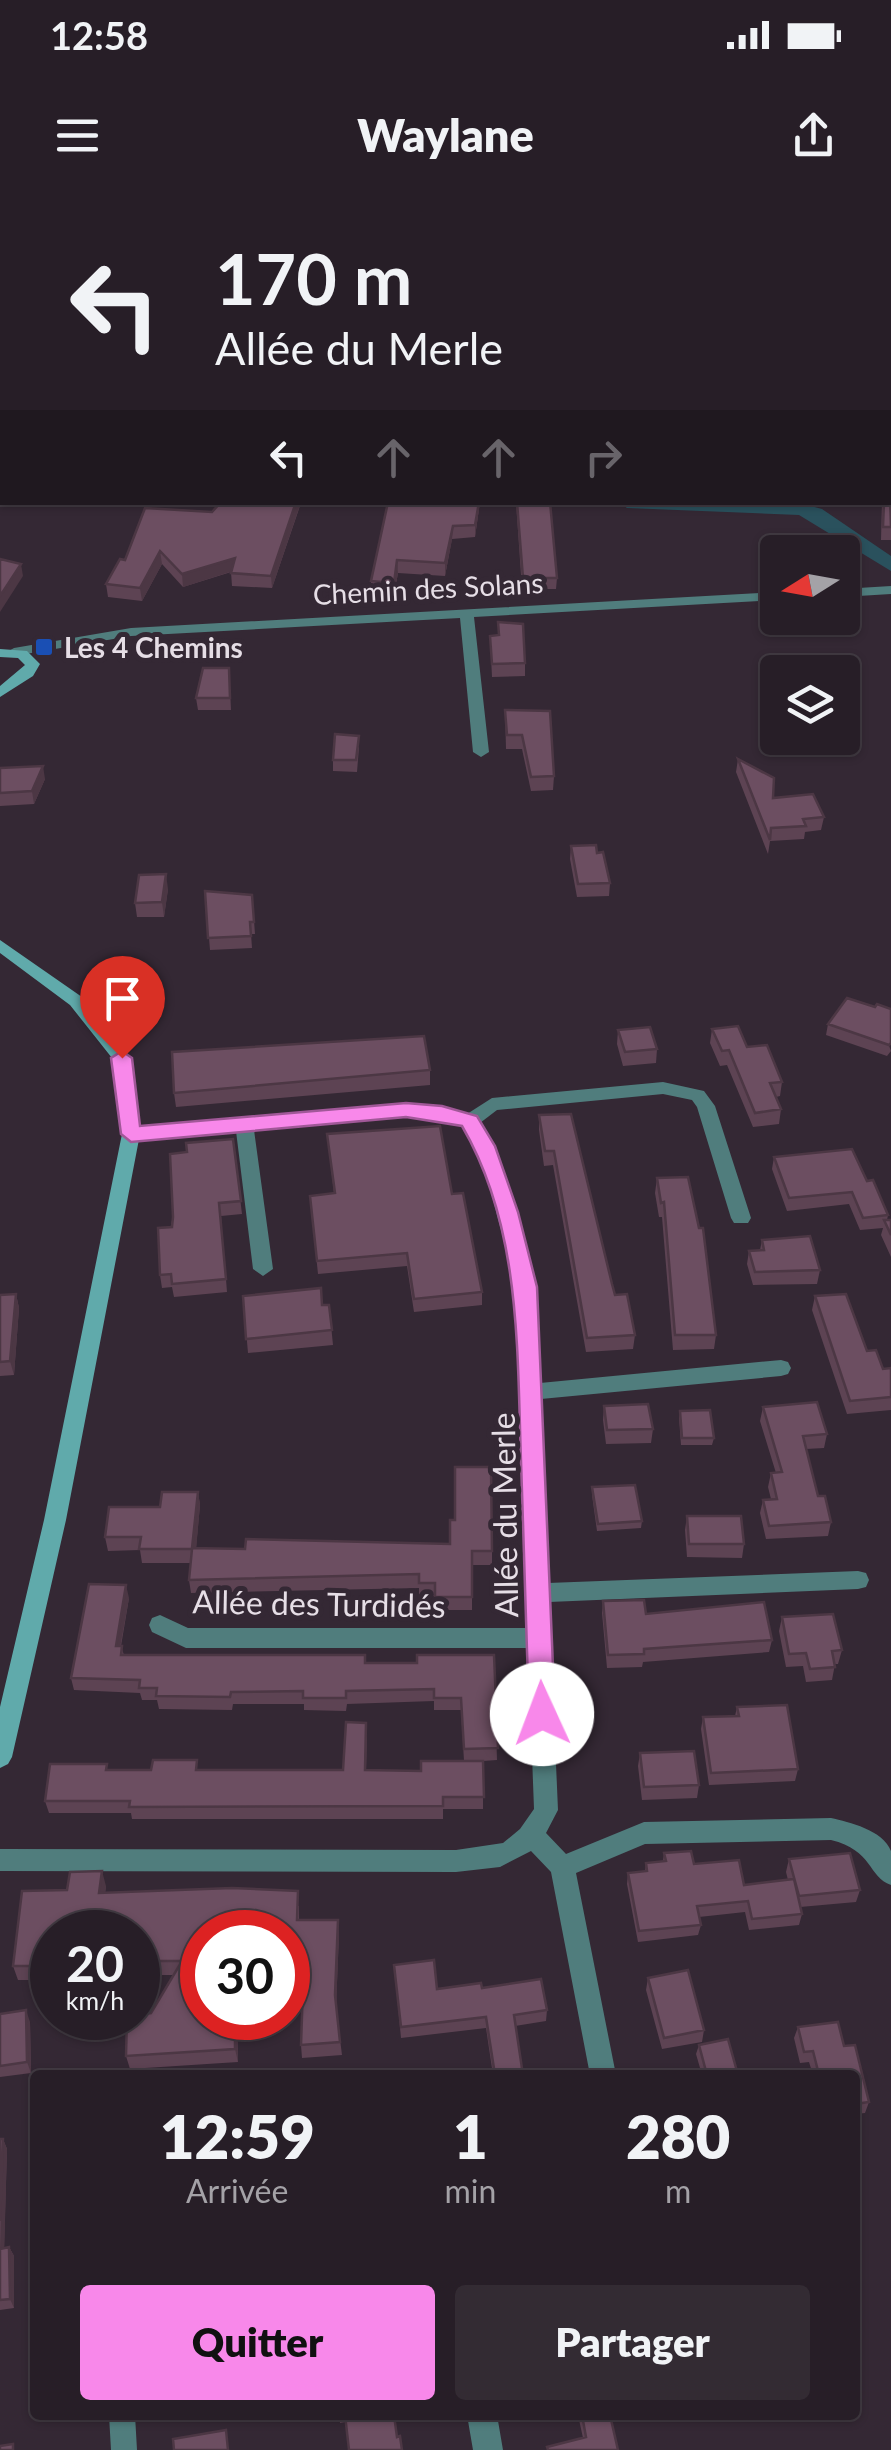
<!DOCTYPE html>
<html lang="fr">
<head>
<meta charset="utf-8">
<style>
  body { margin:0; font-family:Lato,sans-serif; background:#332b33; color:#f1f3f6; height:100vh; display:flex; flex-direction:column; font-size:38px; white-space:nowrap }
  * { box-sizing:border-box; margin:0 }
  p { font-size:32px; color:#a4a2a7 }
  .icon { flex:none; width:55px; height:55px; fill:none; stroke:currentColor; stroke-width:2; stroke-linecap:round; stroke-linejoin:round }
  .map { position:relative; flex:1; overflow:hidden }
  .sheet { position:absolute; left:30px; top:1870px; width:830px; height:350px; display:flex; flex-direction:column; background:#271e27; border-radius:10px; box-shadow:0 2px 8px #0004,0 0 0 2px #433c44 }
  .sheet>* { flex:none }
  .hud { position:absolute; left:0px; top:0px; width:892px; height:305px; box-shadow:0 2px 8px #0004,0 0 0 2px #433c44; background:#271e27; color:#f1f3f6; overflow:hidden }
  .needle { width:65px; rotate:259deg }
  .controls { position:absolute; left:760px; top:335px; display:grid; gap:20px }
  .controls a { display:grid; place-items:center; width:100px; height:100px; border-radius:10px; background:#271e27; box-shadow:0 2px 8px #0004,0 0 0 2px #433c44; font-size:50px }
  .speed { position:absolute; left:30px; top:1710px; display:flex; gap:20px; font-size:50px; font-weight:700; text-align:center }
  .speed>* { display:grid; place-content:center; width:130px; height:130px; border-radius:50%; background:#271e27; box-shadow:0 2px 8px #0004,0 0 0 2px #433c44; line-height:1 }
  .speed small { font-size:25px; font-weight:400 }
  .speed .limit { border:15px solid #d22; background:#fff; color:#111 }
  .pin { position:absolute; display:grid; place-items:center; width:85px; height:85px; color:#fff; margin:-102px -42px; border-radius:50% 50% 50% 0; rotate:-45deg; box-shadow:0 0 10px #0007 }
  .pin .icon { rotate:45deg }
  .me { position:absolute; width:110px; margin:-55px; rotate:358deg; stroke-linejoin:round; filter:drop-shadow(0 0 8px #0008) }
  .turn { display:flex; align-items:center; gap:35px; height:210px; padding:0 50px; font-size:45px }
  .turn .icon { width:130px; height:130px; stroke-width:2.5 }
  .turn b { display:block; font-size:70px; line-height:85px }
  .lanes { display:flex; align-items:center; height:95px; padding:0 50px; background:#0003; justify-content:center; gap:50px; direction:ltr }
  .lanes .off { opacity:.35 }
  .eta { display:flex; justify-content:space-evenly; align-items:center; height:170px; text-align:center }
  .eta b { font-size:60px; font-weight:800; line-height:70px }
  .primary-button { display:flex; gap:20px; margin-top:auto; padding:20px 50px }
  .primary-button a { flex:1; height:115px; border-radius:10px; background:#f888ea; color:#111; font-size:40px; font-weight:800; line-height:115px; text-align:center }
  .primary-button a+a { background:#332b33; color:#f1f3f6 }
  .status { display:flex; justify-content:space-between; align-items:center; height:70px; padding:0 50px; background:#271e27; direction:ltr }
  .status svg { height:28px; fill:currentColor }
  header { display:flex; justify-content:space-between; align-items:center; height:130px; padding:0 50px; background:#271e27; font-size:45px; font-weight:800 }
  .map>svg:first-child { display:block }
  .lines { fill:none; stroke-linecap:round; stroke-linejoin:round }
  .canal { fill:#2a515d; fill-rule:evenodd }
  .lane { fill:#507d7d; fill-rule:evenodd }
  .street { fill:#507d7d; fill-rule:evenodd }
  .secondary { fill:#60aaab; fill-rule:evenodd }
  .wall { fill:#5d4353 }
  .shaded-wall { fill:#4c3744 }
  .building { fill:#6c4e61; stroke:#4c3744; stroke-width:2.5 }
  .route { fill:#f888ea; stroke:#a15898; stroke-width:2.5 }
  .transit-dot { fill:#1a4fb4; stroke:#342834; stroke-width:4 }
  .labels { text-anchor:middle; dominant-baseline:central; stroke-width:10; stroke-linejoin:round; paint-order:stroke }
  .far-street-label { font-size:28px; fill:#e6dee6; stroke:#342834 }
  .far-poi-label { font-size:28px; font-weight:bold; fill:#e6dee6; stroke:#342834; text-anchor:start }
  .street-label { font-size:32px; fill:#e6dee6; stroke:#342834 }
</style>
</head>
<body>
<div class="status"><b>12:58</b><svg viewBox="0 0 49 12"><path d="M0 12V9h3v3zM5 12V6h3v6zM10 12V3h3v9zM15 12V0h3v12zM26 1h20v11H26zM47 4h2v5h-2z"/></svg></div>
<header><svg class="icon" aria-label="menu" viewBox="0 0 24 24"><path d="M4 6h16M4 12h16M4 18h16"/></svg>Waylane<svg class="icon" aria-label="share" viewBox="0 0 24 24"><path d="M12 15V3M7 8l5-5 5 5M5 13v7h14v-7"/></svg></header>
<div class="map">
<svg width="891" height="2250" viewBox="0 0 891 2250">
  <rect width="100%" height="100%" fill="#342834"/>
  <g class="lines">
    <path class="canal" d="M0 185H2V196H0Z
      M618 302 807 305 822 309 891 356V371L799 315 627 308Z"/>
    <path class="lane" d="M745 0 746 2 644 1 645 0Z
      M890 19H891V29H890Z
      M2 43V51L0 52V44Z
      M109 2215H135L137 2250H111Z"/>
    <path class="street" d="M734 0H744V2H734Z
      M891 386V394L842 397V389Z
      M778 392V400L474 417 489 552 481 557 473 552 460 418 131 436 14 456 7 452 14 448 131 428Z
      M663 882 704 891 715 906 751 1018 748 1023H734L731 1018 697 907 692 900 663 894 497 910 480 923 507 981 536 1087 540 1183 781 1160 788 1162 791 1168 788 1174 781 1176 541 1199 548 1383 858 1371 866 1373 869 1380 866 1387 858 1389 549 1402 558 1610 546 1633 566 1654 644 1622 831 1618C849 1622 883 1630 891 1651 891 1660 891 1676 891 1685 868 1677 873 1650 831 1640L645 1644 576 1673 616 1875H590L551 1672 531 1651 500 1667 456 1672 0 1671V1649L456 1650 503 1643 520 1629 534 1609 528 1448H186L152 1432 149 1425 152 1418 160 1415 188 1428H528L516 1087 488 981 463 925C397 906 321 924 254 930L273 1069 263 1076 253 1069 236 931 131 940 124 939 122 934 124 929 406 904 442 907 467 914 492 898Z
      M467 2215H497L503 2250H473Z"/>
    <path class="secondary" d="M0 128H2V134H0Z
      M890 190H891V198H890Z
      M0 449 27 451 40 464 33 476 0 497V486L25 465 18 458 0 457Z
      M0 740 82 797 127 853 140 934 66 1320 12 1557 8 1564 0 1568V1507L44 1320 122 934 112 858 70 805 0 753Z"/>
  </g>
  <path class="wall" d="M0 0 2 2V40H0Z
    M891 267V340H881L882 302H890Z
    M251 302H480L475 337 452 339 445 376 398 373 394 395 371 394V381L387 307 301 303 272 388 232 386 231 372 183 387 162 364 142 401 108 397 106 384 125 360 212 312 250 304Z
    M516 302H550L557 378 556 389H522Z
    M498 422 525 463V476L492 477 490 436 498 435Z
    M229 468 231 510H198L196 498Z
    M505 510 554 576 553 590 531 591 522 549H506Z
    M359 547 357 572 333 571V560Z
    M738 559 773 598 824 617 821 630 805 632 804 639 770 641 768 654 736 572Z
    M0 568 45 579 34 604 0 606Z
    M571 646 597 653 610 683 609 696 577 697 570 659Z
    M168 689 164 717H137L135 703Z
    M205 691 252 695 255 734H251L252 748 210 750Z
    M875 807 891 851 887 856 826 835 828 824Z
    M712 829 747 847 782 882 780 896 776 897 781 909 779 924 753 927 727 865 720 866 710 843Z
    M618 830 657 849 656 863 623 866 617 844Z
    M430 870V885L176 907 174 893Z
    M539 915 615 1095 635 1135 633 1149 586 1152 553 965 544 966 539 930Z
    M327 934 452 994 482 1092V1105L414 1112 407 1066 318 1074 310 996 334 993Z
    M233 939 242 1014 221 1016 227 1092 174 1097 172 1087 162 1088 160 1075 187 952Z
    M774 957 867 981 888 1015 887 1020H891V1057L881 1035 883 1028 860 1030 849 1004 787 1011 772 969Z
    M657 978 716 1135 714 1149 673 1150 662 1017H659L655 993Z
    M762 1040 820 1070 817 1084 753 1085 747 1064 749 1051 760 1050Z
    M16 1094 19 1108 14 1175 0 1176V1095Z
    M243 1096 322 1105H329L333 1145 248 1153Z
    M815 1096 883 1169 891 1168V1210L847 1214 812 1110Z
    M604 1206 653 1229 651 1243 606 1244 603 1220Z
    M763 1207 827 1234 824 1248 806 1249 818 1296 831 1322 828 1336 766 1339 760 1313 763 1300 771 1299 768 1287 771 1273H776L760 1221Z
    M680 1211 714 1238 712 1245H681L679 1218Z
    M592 1287 642 1321 641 1328 597 1331 592 1295Z
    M198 1292 200 1305 196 1348 492 1351V1365H472V1410H435V1396L419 1397V1388L191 1393 189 1380 191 1363H142L140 1350 108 1351 105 1337 160 1307Z
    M687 1316 744 1344 742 1358 687 1357 685 1330Z
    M129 1398 121 1446 124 1455 366 1463H417L494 1455 497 1560 483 1561V1609H443V1619H132L131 1613H49L45 1601 108 1570H343L367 1536 366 1570 421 1571 464 1561 461 1510H434V1501L347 1504 346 1511 304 1510V1504H233L232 1510 159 1509 157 1500H142L140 1493 74 1490 71 1478Z
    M603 1401 646 1414 772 1440 769 1452 643 1462 642 1467 607 1468 602 1413Z
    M782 1417 842 1450 838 1464H835L832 1480 806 1482 803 1466 786 1467 779 1431Z
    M737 1507 798 1569 795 1581 709 1585 701 1529 703 1517 735 1516Z
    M640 1553 699 1585 697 1598 642 1600 638 1566Z
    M664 1653 744 1685 788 1680 786 1672 789 1659 860 1690 856 1702 800 1707 802 1714 799 1725 749 1730 745 1712 699 1717 701 1725 698 1735 638 1742 627 1684 628 1673 645 1671 646 1663 663 1661Z
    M106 1686 105 1693 299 1706V1720L339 1734 336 1807 342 1855 302 1858 301 1845 304 1770 288 1771V1732H202V1818H237L238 1862 130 1869 126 1856 174 1775H138V1732H52V1780H18L13 1766 67 1690Z
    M394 1765 437 1789 482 1788 547 1810 546 1821 515 1826 523 1875H493L486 1828 401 1838Z
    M648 1778 704 1830 702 1842 662 1849 646 1790Z
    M0 1814 30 1822 31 1873 0 1877Z
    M798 1827 844 1846 869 1902 865 1913 855 1914V1875H813L809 1862 800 1863 794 1838Z
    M699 1845 738 1875H702L696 1854Z
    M0 1939H3L7 1949 4 2048 9 2047 14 2056V2108L0 2110Z
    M339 2215H394L397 2237 346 2222 340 2223Z
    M578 2215H610L618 2250H547V2247L583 2238Z"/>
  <path class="shaded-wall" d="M296 302H301L272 388 271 376Z
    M479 302H480L475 337V325Z
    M453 326 452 339 445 376V363Z
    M160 351 162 364 142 401 140 388Z
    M235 358 236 370 183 387 182 374Z
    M397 360 398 373 394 395V383Z
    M21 364 23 376 0 412V396Z
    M43 566 45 579 34 604 32 591Z
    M166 674 168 689 164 717 162 702Z
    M16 1094 19 1108 14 1175 10 1161Z
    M198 1292 200 1305 195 1362 192 1348Z
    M126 1385 129 1398 118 1459 116 1446Z
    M102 1671 106 1686 103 1708 99 1693Z
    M338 1720 339 1734 336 1809 335 1795Z
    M26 1810 30 1822 31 1873 27 1862Z
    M235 1818H237L238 1862 235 1849Z
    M3 1939 7 1949 4 2058 0 2050Z
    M9 2047 14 2056V2108L10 2099Z"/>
  <path class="building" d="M0 0H71L74 1 72 2H2V25L0 24Z
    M835 0H882V2H835Z
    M890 39H891V74H890Z
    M2 220V257L0 259V224Z
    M890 297 891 327H883L884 302H890Z
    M221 302 250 304 251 302H296L271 376 231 373 235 358 182 374 160 351 140 388 106 384 120 359 125 360 145 308 212 312Z
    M388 302H479L475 325 453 326 445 363 397 360 394 383 371 381Z
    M517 302H550L557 378H523Z
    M0 359 21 364 0 396Z
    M498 422 523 424 525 463 492 464 490 436 499 435Z
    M203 468H229L230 498H196Z
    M505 510 550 511 554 576 531 577 522 535H507Z
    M335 534 359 536 356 560H333Z
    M738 559 774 578 773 598 813 594 824 617 803 619 806 626 771 628 770 640Z
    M43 566 32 591 0 593V568Z
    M596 645 597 653 603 652 610 683 578 684 571 646Z
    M166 674 162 702 135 703 139 675Z
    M205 691 252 695 254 722H250L251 736 208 738Z
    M847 798 875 807 877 804 891 809V843L889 845 828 824Z
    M738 826 747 847 767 845 782 882 770 883 781 909 755 913 729 850 722 851 712 829Z
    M650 827 657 849 625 852 618 830Z
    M424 836 430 870 174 893 172 852Z
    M571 914 612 1084 615 1095 627 1094 635 1135 587 1138 554 951H545L539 915Z
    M440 926 452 994 463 993 482 1092 414 1099 407 1053 317 1061 310 996 335 993 327 934Z
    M233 939 241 1001 219 1003 226 1079 172 1084 171 1074 160 1075 158 1028 172 1027 173 1017 170 954 187 952 186 943Z
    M852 949 867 981 873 980 888 1015 863 1018 852 992 789 998 774 957Z
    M688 977 699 1028H703L716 1135H675L664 1002 661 1003 657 978Z
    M884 1020H891V1035Z
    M810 1036 820 1070 755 1072 749 1051 764 1050 762 1040Z
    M321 1088 322 1105H329L332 1130 246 1139 243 1096Z
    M16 1094 10 1161 0 1162V1095Z
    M846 1094 867 1151 876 1150 883 1169 891 1168V1197L850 1201 815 1096Z
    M817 1202 827 1234 803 1236 818 1296H825L831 1322 769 1326 763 1300 777 1299 771 1273 782 1272 763 1207Z
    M648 1204 653 1229 607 1230 604 1206Z
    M710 1210 714 1238H682L680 1211Z
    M455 1267H491L492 1351H472V1397H435V1383H419V1374L189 1380 192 1349H139L141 1337H105L109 1307H160L162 1292H198L192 1348 245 1349 246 1339 450 1344V1320H455Z
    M635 1285 642 1321 598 1324 592 1287Z
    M687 1316H741L744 1344H689Z
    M89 1384 126 1385 116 1446H122L121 1455H365V1463H417V1455H494L498 1548 464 1549 461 1498H434V1489L346 1491V1498H303V1491L231 1492 230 1497 156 1496 157 1488H139L140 1480 71 1478Z
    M644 1400 646 1414 764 1402 772 1440 644 1449V1454L608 1455 603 1401Z
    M833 1414 842 1450 832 1451 835 1467 810 1469 806 1453 789 1454 782 1417Z
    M787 1505 798 1569 711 1573 703 1517 739 1516 737 1507Z
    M346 1522 366 1523 365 1570 421 1571V1561H483L484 1597H443V1606L129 1607 130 1601H45L50 1564H107L106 1570H151L153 1560H197L196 1570H343Z
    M694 1551 699 1585 644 1587 640 1553Z
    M691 1651 694 1664 739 1660 744 1685 794 1679 802 1714 752 1719 748 1701 697 1706 701 1725 639 1731 628 1673 647 1671 646 1663 666 1661 664 1653Z
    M850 1653 860 1690 799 1696 789 1659Z
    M102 1671 99 1693 232 1688 298 1691 297 1720H338L335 1795 340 1842 301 1845 304 1756 288 1757V1732H202V1818H235V1849L126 1856 127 1818H138V1815L151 1813 182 1761H138V1732H52V1766H13L22 1691 67 1690 70 1672Z
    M434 1760 437 1789 481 1783 482 1788 541 1779 547 1810 514 1815 523 1875H495L486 1817 401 1827 394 1765Z
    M688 1770 704 1830 664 1838 648 1778Z
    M26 1810 27 1862 0 1866V1814Z
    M838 1822 844 1846 855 1845 869 1902 855 1904V1875H819L813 1851 804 1852 798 1827Z
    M728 1839 738 1875H707L699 1845Z
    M0 1939H3L0 2021Z
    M9 2047 10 2099 0 2100V2049Z
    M345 2215H394L397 2237 400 2236 402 2250H349Z
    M582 2215H610L618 2250H548L547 2247 586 2237Z
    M226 2230 228 2250H174L173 2239Z
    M13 2244V2250H0V2246Z"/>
  <path class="route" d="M122 851 132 858 140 926 406 903 442 906 477 916 495 946 518 1012 537 1087 555 1514 552 1522 542 1525 533 1522 529 1514C526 1429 524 1345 521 1261 517 1148 521 1027 462 926L406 917 131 942 121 934 111 858Z"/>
  <rect class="transit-dot" x="34" y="437" width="20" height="20" rx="5"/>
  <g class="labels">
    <g class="far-street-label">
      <text transform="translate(428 388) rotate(-3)">Chemin des Solans</text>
    </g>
    <g class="far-poi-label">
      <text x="64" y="447">Les 4 Chemins</text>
    </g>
    <g class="street-label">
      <text transform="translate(504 1315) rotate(-91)">Allée du Merle</text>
      <text transform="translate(319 1403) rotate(1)">Allée des Turdidés</text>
    </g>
  </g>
</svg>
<div class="controls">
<a><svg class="needle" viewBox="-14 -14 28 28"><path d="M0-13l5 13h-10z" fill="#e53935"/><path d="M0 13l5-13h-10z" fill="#a4a2a7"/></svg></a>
<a><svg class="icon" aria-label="layers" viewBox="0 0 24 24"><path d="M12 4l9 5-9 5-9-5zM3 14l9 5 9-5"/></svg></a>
</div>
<div class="speed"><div>20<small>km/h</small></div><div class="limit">30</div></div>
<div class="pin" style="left:122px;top:858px;background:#d93025"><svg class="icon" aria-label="arrive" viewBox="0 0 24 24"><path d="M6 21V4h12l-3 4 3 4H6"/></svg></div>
<svg class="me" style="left:542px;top:1514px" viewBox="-20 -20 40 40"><circle r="19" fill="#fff"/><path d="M0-13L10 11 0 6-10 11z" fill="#f888ea"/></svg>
<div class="hud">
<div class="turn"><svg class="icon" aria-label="left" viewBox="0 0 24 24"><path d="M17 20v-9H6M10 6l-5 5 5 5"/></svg><div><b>170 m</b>Allée du Merle</div></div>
<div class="lanes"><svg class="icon" aria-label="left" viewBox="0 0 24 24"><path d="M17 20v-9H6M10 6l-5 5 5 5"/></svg><svg class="icon off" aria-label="ahead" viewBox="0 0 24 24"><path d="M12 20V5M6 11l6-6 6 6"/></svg><svg class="icon off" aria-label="ahead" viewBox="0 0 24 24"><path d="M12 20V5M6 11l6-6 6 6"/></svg><svg class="icon off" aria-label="right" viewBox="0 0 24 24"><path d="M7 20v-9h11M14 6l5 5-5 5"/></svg></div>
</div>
<section class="sheet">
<div class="eta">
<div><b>12:59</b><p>Arrivée</p></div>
<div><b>1</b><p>min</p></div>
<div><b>280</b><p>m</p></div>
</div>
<div class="primary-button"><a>Quitter</a><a>Partager</a></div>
</section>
</div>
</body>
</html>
